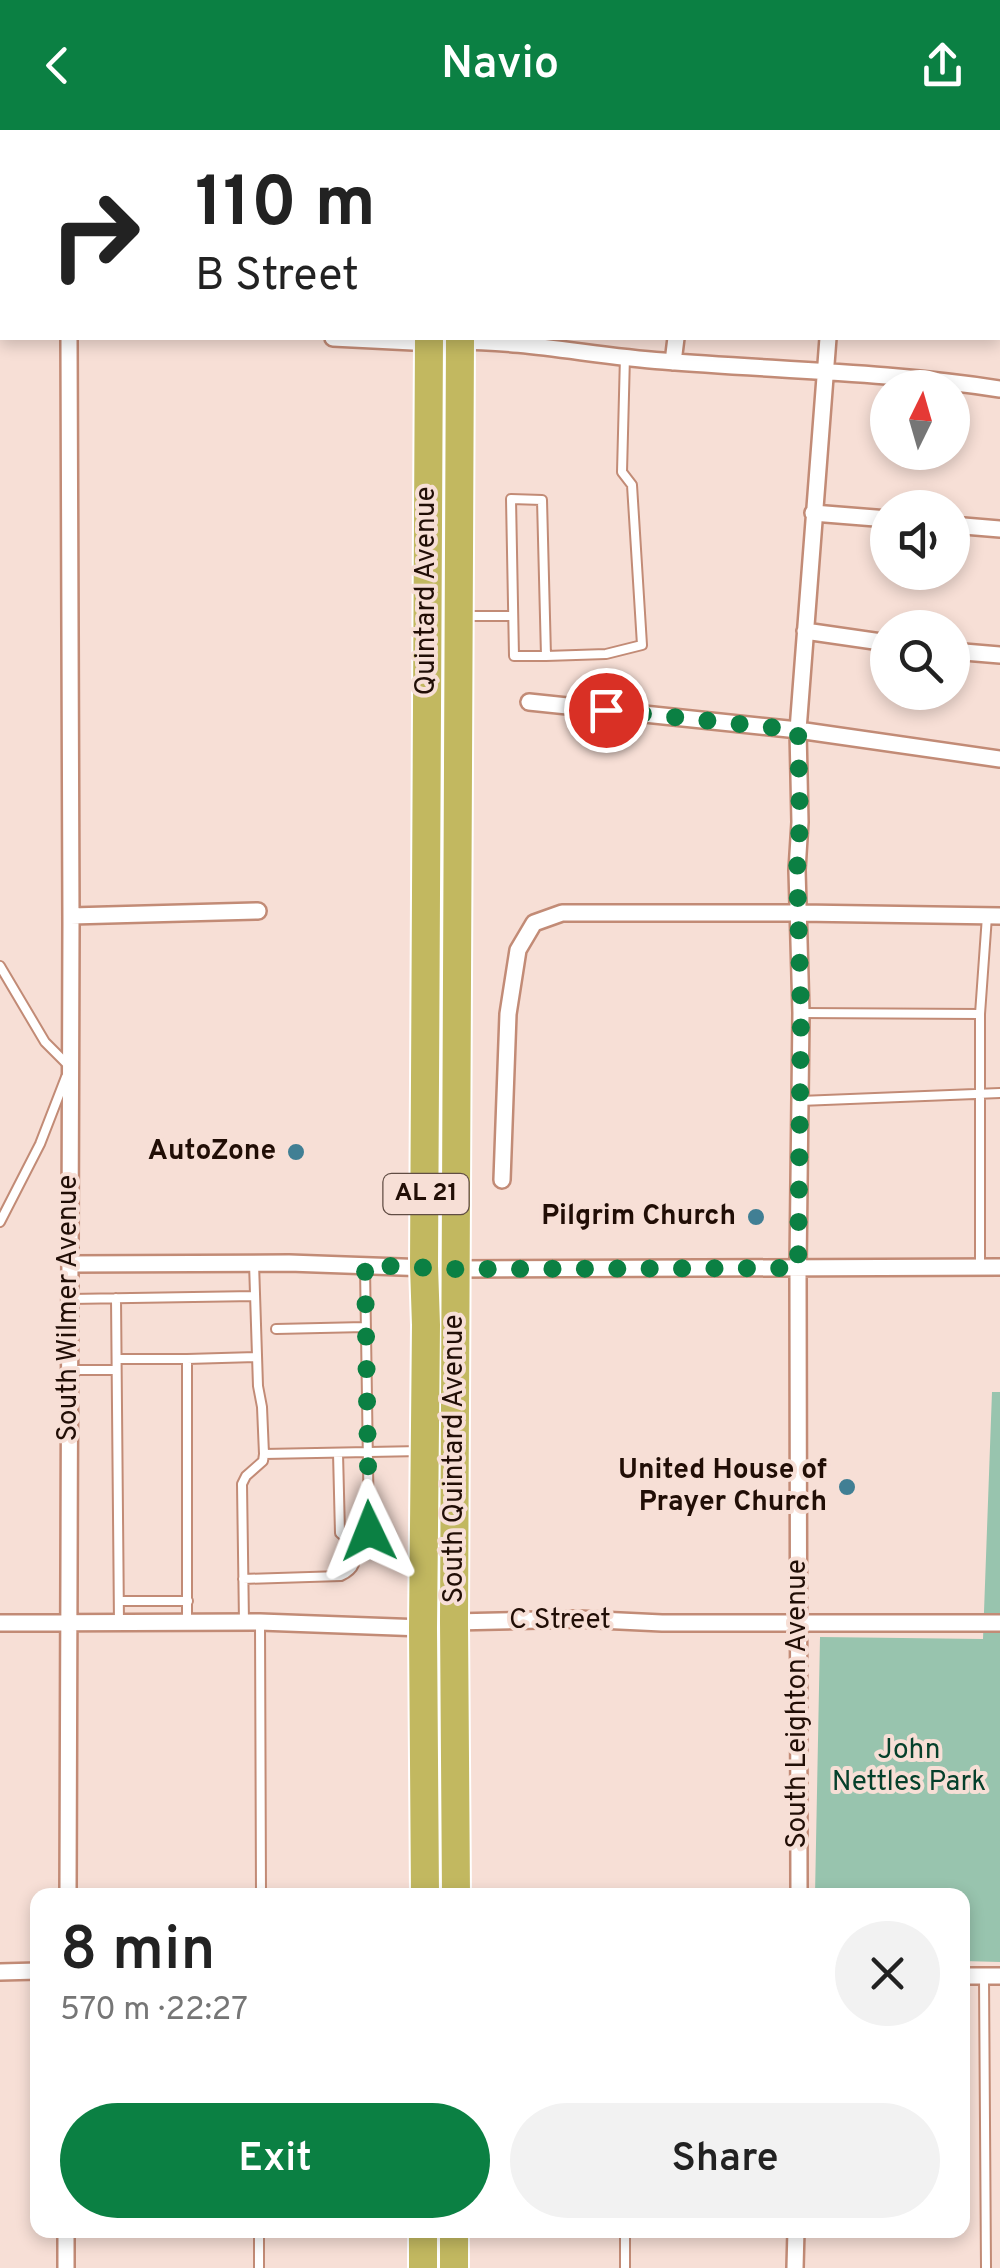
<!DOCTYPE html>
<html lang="en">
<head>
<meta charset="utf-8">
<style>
  body { margin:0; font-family:Overpass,sans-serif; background:#f2f2f2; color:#222; height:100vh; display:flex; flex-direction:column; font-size:38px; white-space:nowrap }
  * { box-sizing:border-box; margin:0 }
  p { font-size:32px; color:#767676 }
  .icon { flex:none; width:55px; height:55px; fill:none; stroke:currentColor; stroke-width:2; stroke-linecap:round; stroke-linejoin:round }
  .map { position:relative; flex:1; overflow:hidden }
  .sheet { position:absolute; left:30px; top:1758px; width:940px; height:350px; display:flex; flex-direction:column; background:#fff; border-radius:20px; box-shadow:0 5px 15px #0003 }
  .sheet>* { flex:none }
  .banner { position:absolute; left:0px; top:0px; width:1000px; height:210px; box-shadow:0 5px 15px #0003; background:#fff; color:#222; overflow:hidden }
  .needle { width:65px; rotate:5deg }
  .controls { position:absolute; left:870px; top:240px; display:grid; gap:20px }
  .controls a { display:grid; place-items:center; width:100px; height:100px; border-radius:50%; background:#fff; box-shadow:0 5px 15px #0003; font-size:50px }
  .pin { position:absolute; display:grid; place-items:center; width:85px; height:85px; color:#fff; margin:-42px; border:5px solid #fff; border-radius:50%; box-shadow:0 2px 10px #0007 }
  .me { position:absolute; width:110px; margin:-55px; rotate:358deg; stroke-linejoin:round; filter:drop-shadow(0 0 8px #0008) }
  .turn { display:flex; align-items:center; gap:35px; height:210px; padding:0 30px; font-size:45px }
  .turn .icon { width:130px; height:130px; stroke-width:2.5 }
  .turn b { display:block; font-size:70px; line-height:85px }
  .round { display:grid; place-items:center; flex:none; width:105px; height:105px; border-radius:52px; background:#f2f2f2 }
  .head { display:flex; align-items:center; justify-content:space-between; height:170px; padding:0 30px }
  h1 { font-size:60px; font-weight:600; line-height:75px }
  .button { display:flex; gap:20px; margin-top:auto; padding:20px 30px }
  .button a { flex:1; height:115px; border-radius:60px; background:#0b8043; color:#fff; font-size:40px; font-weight:600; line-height:115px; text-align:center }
  .button a+a { background:#f2f2f2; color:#222 }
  header { display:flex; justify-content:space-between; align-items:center; height:130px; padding:0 30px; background:#0b8043; color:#fff; font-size:45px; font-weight:600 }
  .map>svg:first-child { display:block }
  .green { fill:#98c4ae }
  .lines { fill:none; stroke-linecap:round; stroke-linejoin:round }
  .service-casing { stroke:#c28b76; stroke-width:12 }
  .minor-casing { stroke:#c28b76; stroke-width:20 }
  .trunk-casing { stroke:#fff; stroke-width:32 }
  .service { stroke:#fff; stroke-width:8 }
  .minor { stroke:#fff; stroke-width:15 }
  .trunk { stroke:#c2b860; stroke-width:28 }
  .route { stroke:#0b8043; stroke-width:18; stroke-dasharray:0 32.4 }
  .poi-dot { fill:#417f94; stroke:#f7dfd6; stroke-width:4 }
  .labels { text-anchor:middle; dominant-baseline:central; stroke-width:8; stroke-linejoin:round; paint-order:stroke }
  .shield { fill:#f7dfd6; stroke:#614d44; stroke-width:2.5 }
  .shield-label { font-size:25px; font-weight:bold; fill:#210e06 }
  .street-label { font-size:28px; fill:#210e06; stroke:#f7dfd6 }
  .poi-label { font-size:28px; font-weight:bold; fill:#210e06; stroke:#f7dfd6; text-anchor:end }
  .park-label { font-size:28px; fill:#05402b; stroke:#f7dfd6 }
</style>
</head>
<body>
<header><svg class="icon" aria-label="back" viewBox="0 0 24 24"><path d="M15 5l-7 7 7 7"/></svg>Navio<svg class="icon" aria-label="share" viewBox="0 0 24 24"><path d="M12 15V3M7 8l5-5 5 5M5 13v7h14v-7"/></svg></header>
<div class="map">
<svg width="1000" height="2138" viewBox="0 0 1000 2138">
  <rect width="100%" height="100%" fill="#f7dfd6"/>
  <path class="green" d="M992 1262H1000V1832L963 1831 962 1765H815L820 1507 983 1509Z"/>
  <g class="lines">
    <g class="service-casing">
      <path id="service" d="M511 369 542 370 546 526H514Z
        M463 486H513
        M546 526 606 524 642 515 632 355 622 342 625 226
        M0 836 45 912 68 935
        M801 883 980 884
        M800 971 1000 963
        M0 1092 40 1014 66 947
        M254 1133 258 1256 262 1277 264 1324
        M980 1136V884L987 786
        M116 1168 119 1493
        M70 1169 255 1166
        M276 1199 365 1197
        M117 1229H187
        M71 1240H116
        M338 1323 340 1403 355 1416
        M243 1449 341 1446C356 1439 356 1432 355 1416L369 1401 365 1137
        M119 1471H188
        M244 1492 242 1354 246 1346 263 1331 264 1324 421 1321
        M260 1492 261 1765
        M187 1493V1229L257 1227
        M984 1848 986 2138
        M625 2100V2138
        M259 2138V2100"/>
    </g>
    <g class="minor-casing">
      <path id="minor" d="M58 0 59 2
        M226 2V0
        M538 2 539 0
        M696 2V0
        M844 2V0
        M998 99H1000
        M333 208 433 213
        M456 211C526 211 594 226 663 231 774 240 890 242 1000 259
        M673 232 676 208
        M813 383 888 389
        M952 395 1000 399
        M805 501 888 513
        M952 521 1000 525
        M529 572 798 600 1000 629
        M71 786 258 781
        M502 1050 508 884 518 820 534 793 562 783H800L1000 786
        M70 1134 289 1133 457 1139 1000 1137
        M0 1493 260 1492 423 1498 454 1492 578 1489 662 1493H1000
        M68 1765 71 793 69 208
        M799 1765 798 1138 801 883 797 740 800 692 798 600 828 208
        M0 1842 38 1841
        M962 1846H1000
        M66 2138V2100
        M795 2138 796 2100"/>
    </g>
    <g class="trunk-casing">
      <path id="trunk" d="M432 2V0
        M471 2 472 0
        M425 1765 423 1498 426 1195 424 1136 429 208
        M456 1765 454 1492 460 208
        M423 2138V2100
        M454 2138V2100"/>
    </g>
    <use href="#service" class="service"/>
    <use href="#minor" class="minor"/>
    <use href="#trunk" class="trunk"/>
  </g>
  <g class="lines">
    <path class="route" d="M369 1401 365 1135 457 1139 798 1138 801 883 797 740 800 692 798 600 606 580"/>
  </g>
  <g class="poi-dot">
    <circle cx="296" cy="1022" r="10"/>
    <circle cx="756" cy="1087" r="10"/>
    <circle cx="847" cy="1357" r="10"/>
  </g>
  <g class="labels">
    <rect class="shield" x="383.5" y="1044" width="85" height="40" rx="8"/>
    <g class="shield-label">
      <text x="426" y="1064">AL 21</text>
    </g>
    <g class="street-label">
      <text transform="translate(427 461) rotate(-90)">Quintard Avenue</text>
      <text transform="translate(69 1178) rotate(-90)">South Wilmer Avenue</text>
      <text transform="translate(455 1329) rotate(-90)">South Quintard Avenue</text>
      <text x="560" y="1491">C Street</text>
      <text transform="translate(798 1574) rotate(-90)">South Leighton Avenue</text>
    </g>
    <g class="poi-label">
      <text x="276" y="1022">AutoZone</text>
      <text x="736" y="1087">Pilgrim Church</text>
      <text x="827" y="1341">United House of<tspan x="827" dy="32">Prayer Church</tspan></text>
    </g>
    <g class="park-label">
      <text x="909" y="1621">John<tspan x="909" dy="32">Nettles Park</tspan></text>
    </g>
  </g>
</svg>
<div class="controls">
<a><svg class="needle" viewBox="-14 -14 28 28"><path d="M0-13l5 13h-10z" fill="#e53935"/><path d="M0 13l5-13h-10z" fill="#767676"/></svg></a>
<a><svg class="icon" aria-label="sound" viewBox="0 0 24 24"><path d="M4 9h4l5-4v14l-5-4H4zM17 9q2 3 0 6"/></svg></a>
<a><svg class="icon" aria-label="search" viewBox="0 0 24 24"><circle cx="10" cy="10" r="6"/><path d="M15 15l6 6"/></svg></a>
</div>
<div class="pin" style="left:606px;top:580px;background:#d93025"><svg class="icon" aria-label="arrive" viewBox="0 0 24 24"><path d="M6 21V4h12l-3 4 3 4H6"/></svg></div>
<svg class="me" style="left:369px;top:1401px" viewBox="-20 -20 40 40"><path d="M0-17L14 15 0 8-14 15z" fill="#0b8043" stroke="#fff" stroke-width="4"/></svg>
<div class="banner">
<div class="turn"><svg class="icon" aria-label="right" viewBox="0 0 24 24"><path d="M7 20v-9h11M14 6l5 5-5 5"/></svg><div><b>110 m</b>B Street</div></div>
</div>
<section class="sheet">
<div class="head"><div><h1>8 min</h1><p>570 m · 22:27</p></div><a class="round"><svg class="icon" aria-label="close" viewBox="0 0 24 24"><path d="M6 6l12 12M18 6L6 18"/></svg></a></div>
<div class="button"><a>Exit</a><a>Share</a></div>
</section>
</div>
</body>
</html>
